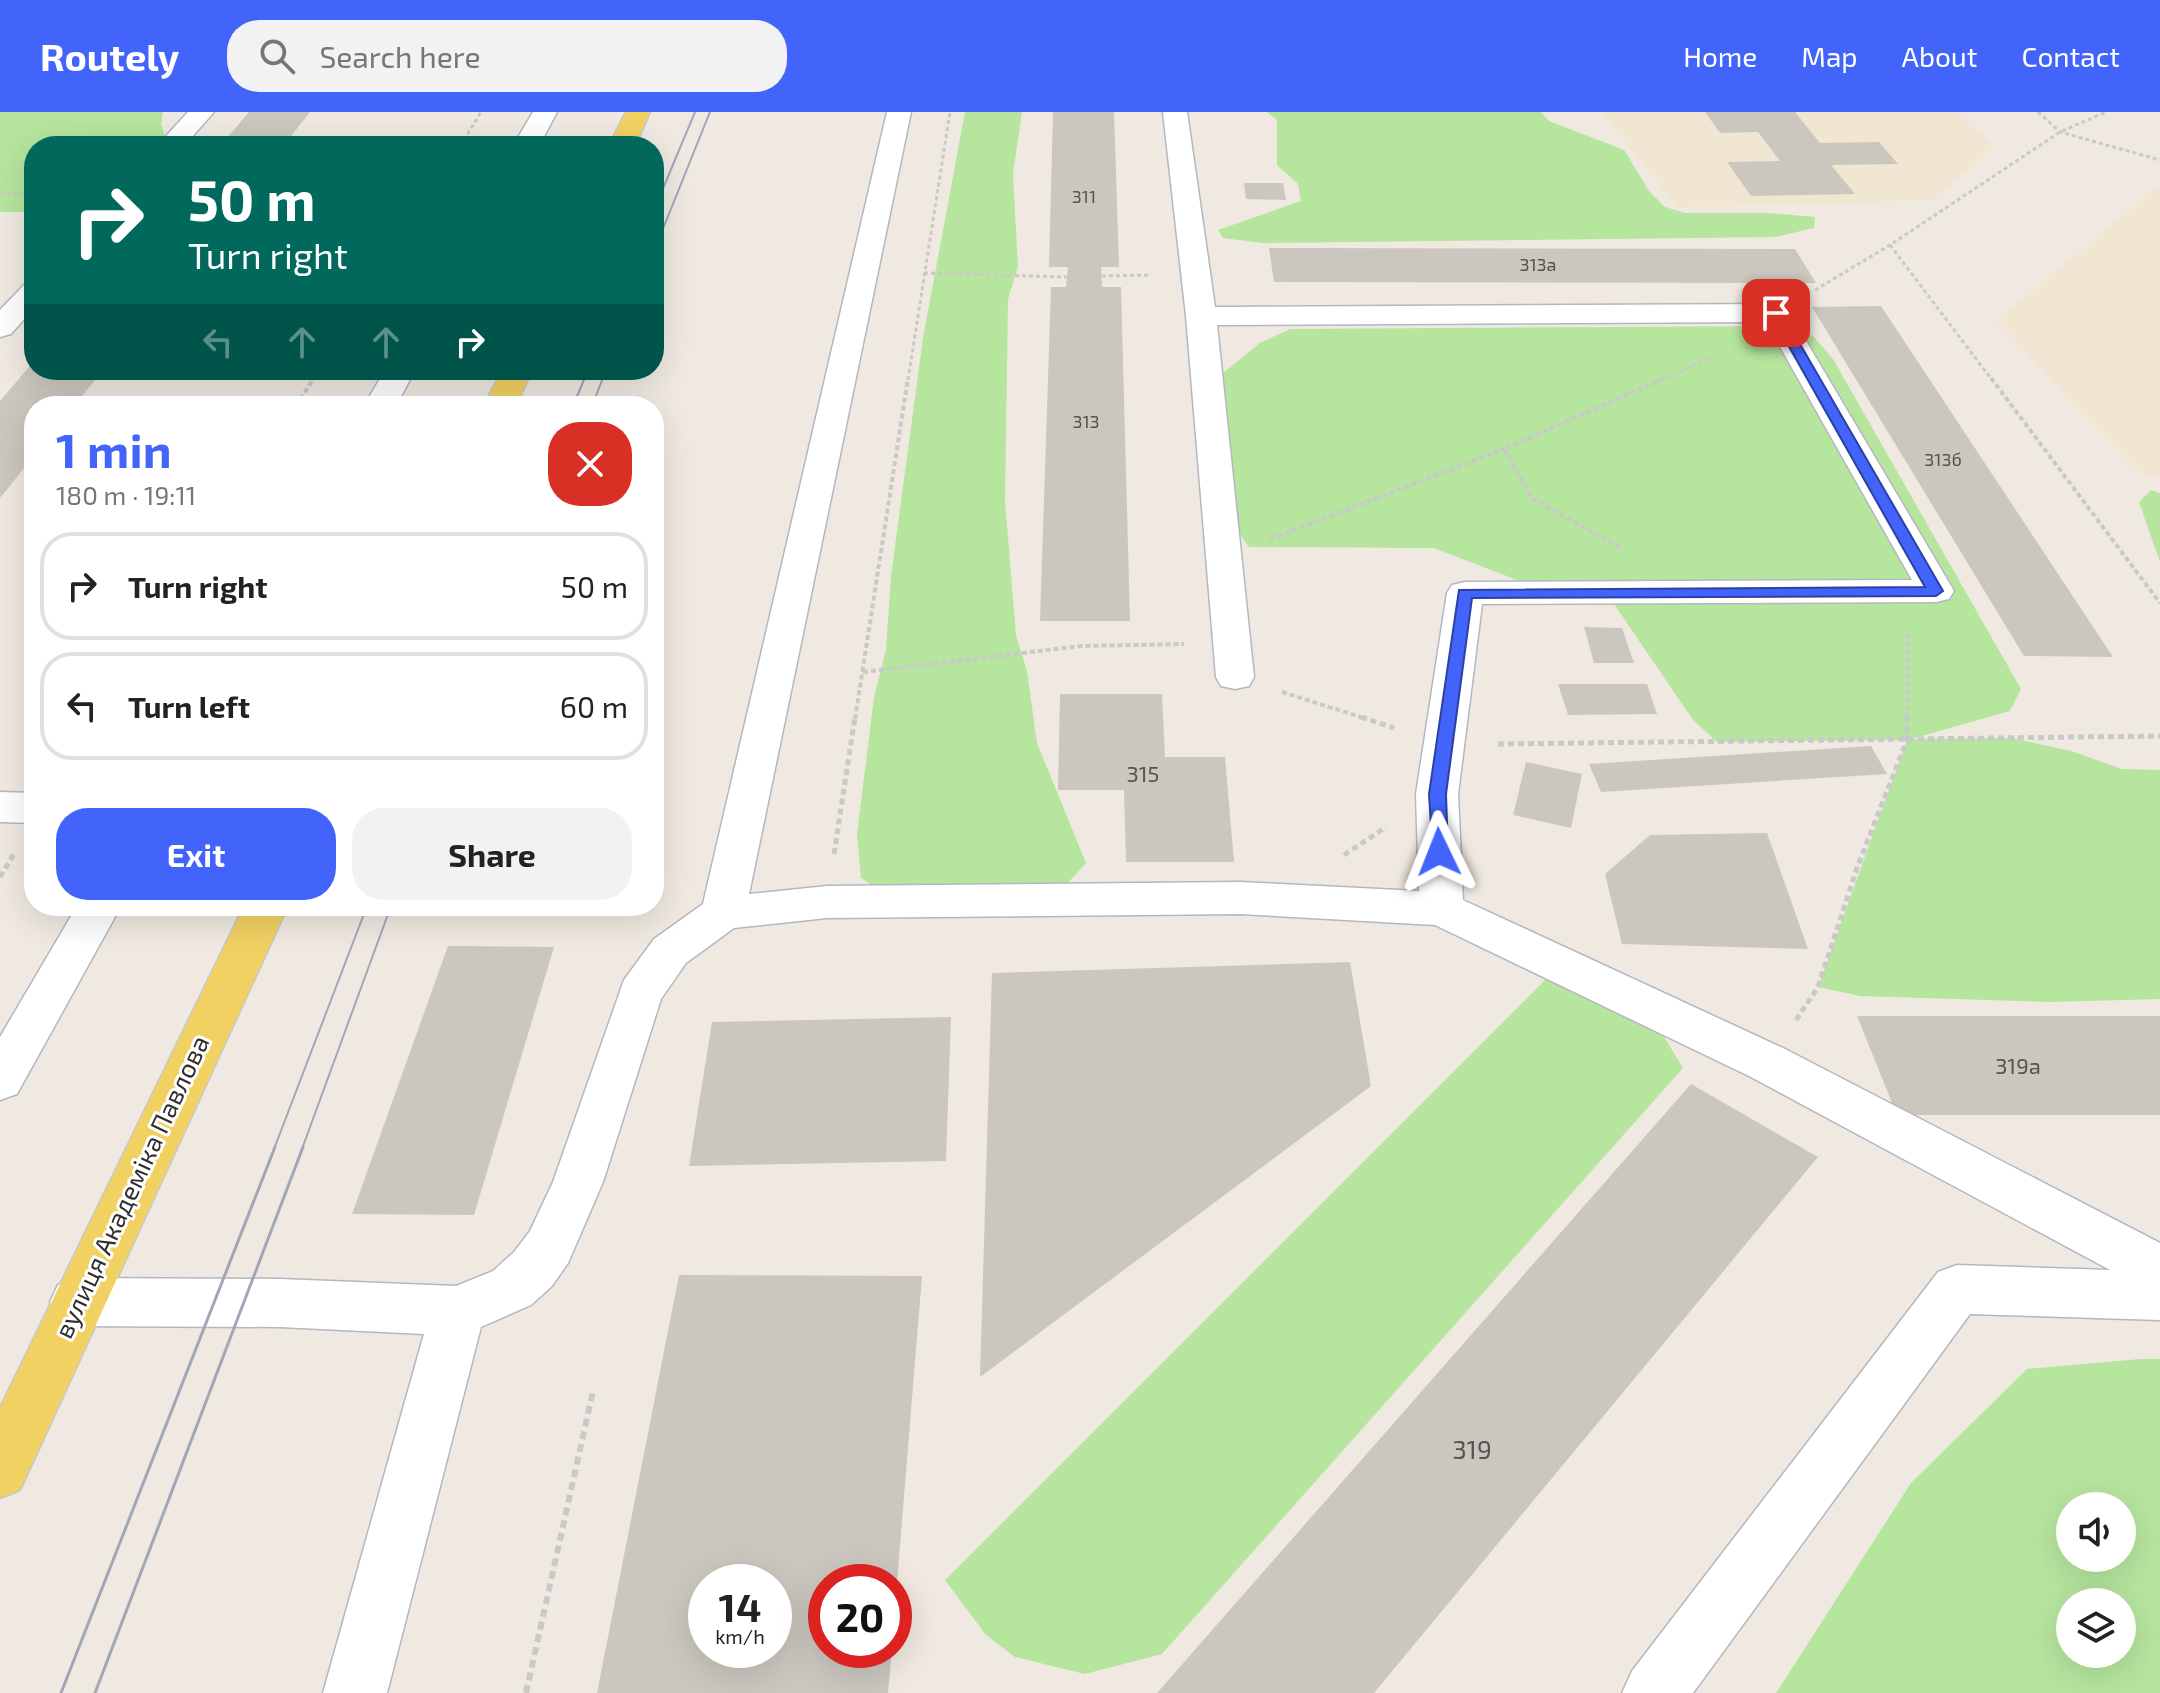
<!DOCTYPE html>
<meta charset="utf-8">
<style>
:root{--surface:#fff;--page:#f2f2f2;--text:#222;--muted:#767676;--line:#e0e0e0;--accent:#4264fb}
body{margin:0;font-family:"Exo 2",sans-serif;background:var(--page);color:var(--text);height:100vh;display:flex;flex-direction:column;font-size:30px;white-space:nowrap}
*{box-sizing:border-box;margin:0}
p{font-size:26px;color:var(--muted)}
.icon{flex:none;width:44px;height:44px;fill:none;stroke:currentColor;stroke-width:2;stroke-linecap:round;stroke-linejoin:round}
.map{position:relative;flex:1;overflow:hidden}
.side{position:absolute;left:24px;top:284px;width:640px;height:520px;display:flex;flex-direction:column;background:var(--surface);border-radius:32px;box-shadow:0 8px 32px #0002}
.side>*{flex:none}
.top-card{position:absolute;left:24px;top:24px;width:640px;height:244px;border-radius:32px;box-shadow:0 8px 32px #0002;background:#00695c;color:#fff;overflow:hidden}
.tools{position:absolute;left:2056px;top:1380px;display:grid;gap:16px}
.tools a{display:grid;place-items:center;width:80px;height:80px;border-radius:50%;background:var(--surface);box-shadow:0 8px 32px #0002;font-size:40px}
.speed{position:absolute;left:688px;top:1452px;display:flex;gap:16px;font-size:40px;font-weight:700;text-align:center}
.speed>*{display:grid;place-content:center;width:104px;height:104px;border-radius:50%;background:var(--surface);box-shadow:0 8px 32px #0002;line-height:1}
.speed small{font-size:20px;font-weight:400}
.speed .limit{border:12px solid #d22;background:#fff;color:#111}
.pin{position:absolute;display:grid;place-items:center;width:68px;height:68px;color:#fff;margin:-34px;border-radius:16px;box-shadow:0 4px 12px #0006}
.me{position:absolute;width:88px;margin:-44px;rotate:358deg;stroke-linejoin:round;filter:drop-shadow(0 0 6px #0008)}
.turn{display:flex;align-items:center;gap:28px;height:168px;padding:0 32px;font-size:36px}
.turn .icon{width:104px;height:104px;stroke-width:2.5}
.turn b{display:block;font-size:56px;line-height:68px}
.lanes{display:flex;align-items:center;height:76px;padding:0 32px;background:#0003;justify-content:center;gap:40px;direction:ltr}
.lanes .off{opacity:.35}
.round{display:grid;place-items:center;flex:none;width:84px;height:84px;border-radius:32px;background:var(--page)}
.headline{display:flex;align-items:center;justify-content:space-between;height:136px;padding:0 32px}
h1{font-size:48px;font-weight:700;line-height:60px;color:var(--accent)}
.primary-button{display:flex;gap:16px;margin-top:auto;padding:16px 32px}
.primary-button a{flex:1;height:92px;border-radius:32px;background:var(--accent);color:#fff;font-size:32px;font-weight:700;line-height:92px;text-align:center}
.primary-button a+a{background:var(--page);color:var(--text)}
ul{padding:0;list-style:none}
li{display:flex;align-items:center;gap:24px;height:108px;margin:0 16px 12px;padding:0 16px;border:4px solid var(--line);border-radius:32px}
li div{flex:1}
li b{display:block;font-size:30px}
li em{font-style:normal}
header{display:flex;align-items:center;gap:48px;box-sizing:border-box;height:112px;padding:0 40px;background:var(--accent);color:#fff}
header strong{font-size:38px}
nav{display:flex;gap:44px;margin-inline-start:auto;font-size:28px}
.search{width:560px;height:72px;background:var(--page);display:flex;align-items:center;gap:20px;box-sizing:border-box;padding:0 28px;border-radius:32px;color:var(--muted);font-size:30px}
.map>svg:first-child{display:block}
.education{fill:#f0e6d1}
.green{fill:#b6e59e;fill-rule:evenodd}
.building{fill:#cbc7bf;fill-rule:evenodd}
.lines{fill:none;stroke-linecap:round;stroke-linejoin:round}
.minor-casing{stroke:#b4b7c1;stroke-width:3}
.major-casing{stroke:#c9c9c9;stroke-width:3}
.path-far3{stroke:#c9c9c9;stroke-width:3;stroke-dasharray:4 3;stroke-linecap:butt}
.path-far2{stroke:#c9c9c9;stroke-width:4;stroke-dasharray:5 3;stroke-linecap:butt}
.path-far1{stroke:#c9c9c9;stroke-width:5;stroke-dasharray:6 4;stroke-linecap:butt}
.path{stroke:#c9c9c9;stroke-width:6;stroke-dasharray:8 5;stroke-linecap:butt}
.minor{fill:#fff;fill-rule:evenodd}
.major{fill:#f2d163;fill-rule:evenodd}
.tram-far1{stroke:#a3a6b8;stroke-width:2}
.tram{stroke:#a3a6b8;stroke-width:3}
.route{fill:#4264fb;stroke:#2b41a3;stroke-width:2}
.labels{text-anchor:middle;stroke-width:6;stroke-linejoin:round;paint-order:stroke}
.far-number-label{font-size:18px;fill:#555452}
.number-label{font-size:22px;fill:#555452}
.street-label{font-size:26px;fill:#2e2e2e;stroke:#fff}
.near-number-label{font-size:26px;fill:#555452}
</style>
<header>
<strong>Routely</strong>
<div class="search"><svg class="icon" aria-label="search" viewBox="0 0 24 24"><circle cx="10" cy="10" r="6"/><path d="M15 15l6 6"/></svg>Search here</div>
<nav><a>Home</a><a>Map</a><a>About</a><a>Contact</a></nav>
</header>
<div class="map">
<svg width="2160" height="1581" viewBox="0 0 2160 1581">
<rect width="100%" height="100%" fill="#efe9e1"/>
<path class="education" d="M1601 0H1958L1994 34 1934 88 1678 96Z
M2160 72V367L2137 359 1996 209Z"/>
<path class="green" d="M0 0H163L161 12 165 24 156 34H34V100H0Z
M965 0H1022L1013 62 1018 155 1008 187 1005 389 1016 523 1027 559 1037 631 1086 751 1065 774 877 777 861 766 857 722 874 585 886 538 891 464 923 226Z
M1267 0H1541L1549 9 1624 38 1649 79 1665 95 1685 101H1768L1815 105 1814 116 1775 125 1263 131 1223 126 1218 118 1301 89 1298 72 1277 53V8Z
M1783 214 1813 224 1833 247 2021 577 2010 599 1911 627 2012 626 2071 639 2122 657 2160 658V887L2051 890 1860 884 1818 875 1907 628 1717 630 1693 608 1614 492 1551 481 1434 436 1249 435 1238 420 1223 261 1260 231 1290 217Z
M2151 378 2160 381V450L2139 390Z
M1547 866 1661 920 1683 956 1162 1542 1085 1562 1015 1545 986 1523 945 1468Z
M2141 1247H2160V1581H1776L1911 1371 2027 1257ZM2122 1394V1446H2070V1394ZM2122 1490V1542H2070V1490Z"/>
<path class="building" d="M249 0H310L283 34H220Z
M1053 0H1114L1119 155H1101L1102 175H1121L1130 509H1040L1051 175H1066L1068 155H1049Z
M1705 0H1795L1820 31 1879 30 1898 52 1831 53 1855 82 1751 84 1727 50 1780 49 1758 20 1720 21Z
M1244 71H1283L1286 88 1246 87Z
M1269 136 1795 137 1816 171 1274 170Z
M1881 194 2113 545 2024 544 1812 195Z
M34 249V258H103L74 294H34V344L0 386V289Z
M1584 515 1622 516 1634 551H1594Z
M1558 572H1647L1657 602 1568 603Z
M1060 582H1162L1165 645H1225L1234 750H1126L1124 678H1058Z
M1871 634 1887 662 1601 680 1589 652Z
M1526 650 1582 662 1571 716 1513 703Z
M1767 721 1808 837 1622 832 1605 762 1650 723Z
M448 834 554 835 474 1103 352 1102Z
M1350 850 1371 974 980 1265 992 861Z
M1857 904H2160V1003H1897Z
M951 905 946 1049 689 1054 712 910Z
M1691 972 1818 1045 1374 1581H1157Z
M679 1163 922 1164 896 1483 894 1470H826V1538H892L888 1581H597ZM706 1470H774V1538H706Z"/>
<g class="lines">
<g class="minor-casing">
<path id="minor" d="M188 0H214L184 34H157Z
M533 0H557L539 34H513Z
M887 0H911L749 782 827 774 1240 770 1419 779 1416 682 1447 481 1452 473 1465 470 1912 468 1766 210 1217 213 1254 565 1249 574 1235 577 1221 574 1216 565 1186 204 1163 0H1187L1215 195 1776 192 1786 195 1954 479 1949 487 1936 490 1482 492 1458 682 1463 788 1785 937 2160 1131V1208L1970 1202 1693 1581H1622L1632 1559 1938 1160 1957 1153 2110 1158 1751 965 1435 813 1240 802 827 806 734 816 686 851 661 887 603 1070 568 1151 552 1174 531 1193 481 1215 387 1581H323L424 1222 280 1215 77 1214 58 1207 50 1190 58 1173 77 1166 280 1167 456 1174 493 1159 514 1140 530 1119 553 1070 624 868 654 827 703 792Z
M34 170V196L11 222 0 225V198L24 173Z
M385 258H415L396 294H364Z
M0 680 34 681V711L0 710Z
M77 794H121L17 982 0 988V925Z"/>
</g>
<g class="major-casing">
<path id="major" d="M626 0H650L635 34H609Z
M502 258H532L516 294H484Z
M244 794H288L20 1378 0 1386V1296Z"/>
</g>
<path class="path-far3" d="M2038 0 2060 20 2160 48
M460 34 481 0
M0 81H34
M1890 133 1992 268
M924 161 1067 165
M1102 164 1151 163
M1815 178 1890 133 2060 20 2106 0
M312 268 319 258
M908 268 950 0
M1660 268 1713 245"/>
<path class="path-far2" d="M1991 266 2160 491
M296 294 314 266
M1270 427 1504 337
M1620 436 1532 386 1504 337 1665 266
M863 560 1081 534 1184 532
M1282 580 1367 607
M855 607 908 266
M1907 607 1908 520"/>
<path class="path-far1" d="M1361 605 1394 616
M1498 632 2160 624
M834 742 855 605
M1344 743 1386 715
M0 765 14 742
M495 797 529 794
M1796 908 1818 875 1857 756 1907 628V605"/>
<path class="path" d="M526 1581 593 1279"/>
<use href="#minor" class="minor"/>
<use href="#major" class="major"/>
<path class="tram-far1" d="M654 98 695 0
M654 139 710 0
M573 294 588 258
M592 294 606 258
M274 1037 367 794
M302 1037 391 794"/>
<path class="tram" d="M61 1581 275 1035
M95 1581 303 1035"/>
</g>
<path class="route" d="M1776 198 1782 201 1943 479 1936 484 1472 486 1446 682 1448 740 1445 744H1433L1429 682 1459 478 1925 475 1770 201Z"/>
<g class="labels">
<g class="far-number-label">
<text x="1084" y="91">311</text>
<text x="1538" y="159">313а</text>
<text x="1086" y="316">313</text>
<text x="1943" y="354">313б</text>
</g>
<g class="number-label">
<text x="1143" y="670">315</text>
<text x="2018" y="962">319а</text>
</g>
<g class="street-label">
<text transform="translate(132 1075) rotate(-65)" y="9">вулиця Академіка Павлова</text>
</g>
<g class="near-number-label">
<text x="1472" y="1347">319</text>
</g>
</g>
</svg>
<div class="tools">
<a><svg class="icon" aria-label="sound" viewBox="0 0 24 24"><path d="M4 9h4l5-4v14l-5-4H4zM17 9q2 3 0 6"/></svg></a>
<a><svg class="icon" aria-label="layers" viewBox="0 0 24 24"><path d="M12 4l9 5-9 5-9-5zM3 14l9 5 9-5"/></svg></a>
</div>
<div class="speed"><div>14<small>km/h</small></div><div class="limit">20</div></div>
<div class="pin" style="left:1776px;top:201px;background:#d93025"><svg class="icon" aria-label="arrive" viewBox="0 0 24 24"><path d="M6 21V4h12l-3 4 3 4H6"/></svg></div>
<svg class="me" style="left:1439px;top:740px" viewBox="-20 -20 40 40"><path d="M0-17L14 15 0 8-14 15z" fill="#4264fb" stroke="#fff" stroke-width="4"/></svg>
<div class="top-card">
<div class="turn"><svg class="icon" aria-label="right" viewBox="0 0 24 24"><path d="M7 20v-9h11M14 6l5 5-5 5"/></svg><div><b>50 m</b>Turn right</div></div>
<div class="lanes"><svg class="icon off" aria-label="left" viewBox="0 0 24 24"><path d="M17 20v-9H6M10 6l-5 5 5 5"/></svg><svg class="icon off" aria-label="ahead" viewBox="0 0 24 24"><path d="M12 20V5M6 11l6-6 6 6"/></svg><svg class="icon off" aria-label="ahead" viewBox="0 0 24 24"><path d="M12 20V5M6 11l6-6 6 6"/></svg><svg class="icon" aria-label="right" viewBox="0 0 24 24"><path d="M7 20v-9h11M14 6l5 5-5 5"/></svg></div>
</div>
<section class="side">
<div class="headline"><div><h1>1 min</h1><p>180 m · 19:11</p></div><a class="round" style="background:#d93025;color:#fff"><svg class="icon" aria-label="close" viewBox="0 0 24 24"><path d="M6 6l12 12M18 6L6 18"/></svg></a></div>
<ul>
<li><svg class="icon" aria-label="right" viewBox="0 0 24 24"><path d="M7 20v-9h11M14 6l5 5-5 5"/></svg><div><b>Turn right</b></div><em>50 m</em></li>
<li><svg class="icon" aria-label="left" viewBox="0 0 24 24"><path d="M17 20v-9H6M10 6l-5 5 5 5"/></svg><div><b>Turn left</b></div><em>60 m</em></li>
</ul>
<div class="primary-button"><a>Exit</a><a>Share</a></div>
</section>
</div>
